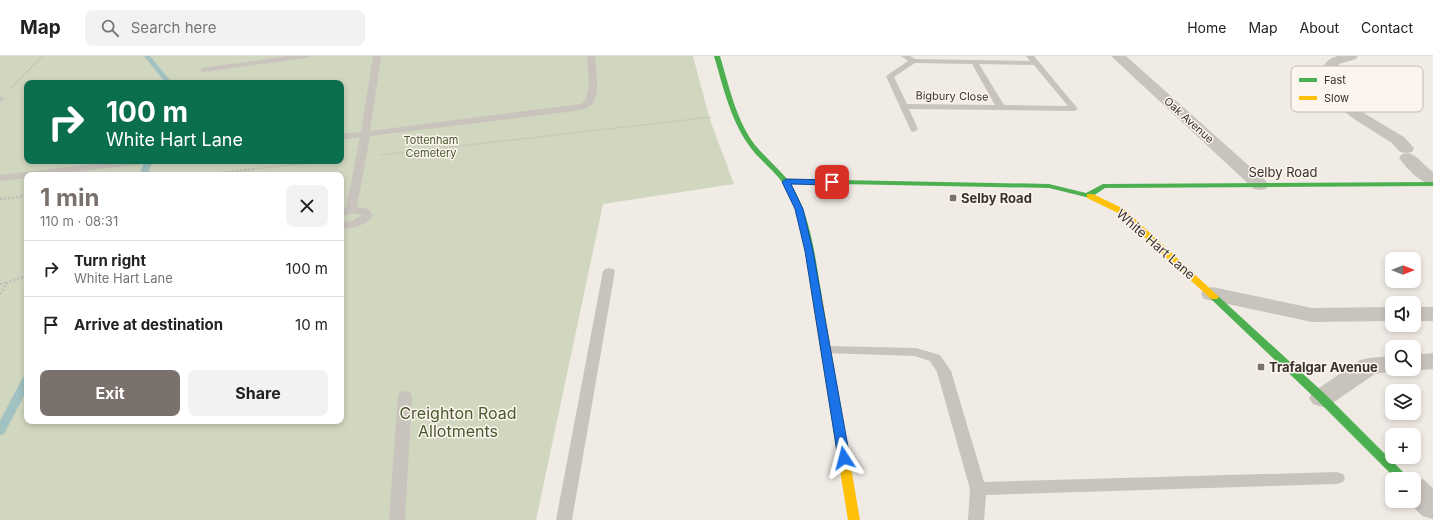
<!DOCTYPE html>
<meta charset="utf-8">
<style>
:root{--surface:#fff;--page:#f2f2f2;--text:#222;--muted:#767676;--line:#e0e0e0;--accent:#7a716c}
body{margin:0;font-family:Inter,sans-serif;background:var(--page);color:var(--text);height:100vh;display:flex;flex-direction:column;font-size:15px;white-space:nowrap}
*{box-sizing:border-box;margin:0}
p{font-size:13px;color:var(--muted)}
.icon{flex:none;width:22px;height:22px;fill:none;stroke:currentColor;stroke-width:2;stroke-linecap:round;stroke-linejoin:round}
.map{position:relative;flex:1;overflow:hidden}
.sheet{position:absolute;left:24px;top:116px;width:320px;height:252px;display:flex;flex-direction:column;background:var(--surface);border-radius:8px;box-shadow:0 2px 6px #0003}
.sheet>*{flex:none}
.guide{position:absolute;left:24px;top:24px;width:320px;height:84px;border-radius:8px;box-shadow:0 2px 6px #0003;background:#0b6e4f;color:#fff;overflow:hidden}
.needle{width:26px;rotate:90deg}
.fabs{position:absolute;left:1385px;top:196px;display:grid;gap:8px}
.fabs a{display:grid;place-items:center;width:36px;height:36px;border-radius:8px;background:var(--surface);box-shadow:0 2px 6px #0003;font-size:20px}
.pin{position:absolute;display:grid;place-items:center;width:34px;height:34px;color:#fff;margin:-17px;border-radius:8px;box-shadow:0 2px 6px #0006}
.me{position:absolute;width:44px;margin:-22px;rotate:351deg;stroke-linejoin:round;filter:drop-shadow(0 0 3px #0008)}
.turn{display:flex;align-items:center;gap:14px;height:84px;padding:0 16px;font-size:18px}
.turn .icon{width:52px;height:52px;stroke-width:2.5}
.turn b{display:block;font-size:28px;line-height:34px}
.round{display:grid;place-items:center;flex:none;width:42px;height:42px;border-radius:8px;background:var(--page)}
.headline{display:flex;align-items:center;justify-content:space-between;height:68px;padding:0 16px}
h1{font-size:24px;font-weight:700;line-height:30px;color:var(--accent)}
.primary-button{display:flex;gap:8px;margin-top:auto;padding:8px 16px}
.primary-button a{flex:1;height:46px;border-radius:8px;background:var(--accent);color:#fff;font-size:16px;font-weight:700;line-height:46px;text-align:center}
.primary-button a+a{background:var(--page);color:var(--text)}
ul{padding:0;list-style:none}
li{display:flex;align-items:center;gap:12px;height:56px;padding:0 16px;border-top:1px solid var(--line)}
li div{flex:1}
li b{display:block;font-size:15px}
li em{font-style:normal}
header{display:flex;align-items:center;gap:24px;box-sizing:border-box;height:56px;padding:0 20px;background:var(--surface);border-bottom:1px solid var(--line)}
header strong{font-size:19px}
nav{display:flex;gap:22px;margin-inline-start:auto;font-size:14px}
.search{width:280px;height:36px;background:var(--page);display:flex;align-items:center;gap:10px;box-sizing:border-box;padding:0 14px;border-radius:8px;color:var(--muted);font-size:15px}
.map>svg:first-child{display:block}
.green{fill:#d1d6bf;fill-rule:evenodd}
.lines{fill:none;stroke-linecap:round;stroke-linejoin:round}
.stream{fill:#a1c2c1;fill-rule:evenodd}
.path-far1{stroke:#c2bbb6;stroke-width:1.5;stroke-dasharray:1.5 1.5;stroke-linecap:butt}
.path{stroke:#c2bbb6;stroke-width:2.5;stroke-dasharray:2 2;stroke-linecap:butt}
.lane{fill:#c9c3be;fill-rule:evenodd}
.street{fill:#c9c3be;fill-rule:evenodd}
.fast{fill:#4caf50;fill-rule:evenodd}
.slow{fill:#ffc107;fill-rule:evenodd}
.route{fill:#1a73e8;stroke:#114b97}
.poi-dot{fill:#7a716c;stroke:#fbf5ee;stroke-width:1.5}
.labels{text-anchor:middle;stroke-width:3;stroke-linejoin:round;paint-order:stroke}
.far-street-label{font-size:11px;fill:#3b302b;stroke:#fbf5ee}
.far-park-label{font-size:11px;fill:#4a5a2e;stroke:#fbf5ee}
.street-label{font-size:13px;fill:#3b302b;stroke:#fbf5ee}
.poi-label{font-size:13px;font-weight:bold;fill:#3b302b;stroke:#fbf5ee;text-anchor:start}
.near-park-label{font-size:16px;fill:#4a5a2e;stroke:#fbf5ee}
.key{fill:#fbf5ee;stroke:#c1bab4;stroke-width:1}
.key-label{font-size:11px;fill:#3b302b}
</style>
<header>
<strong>Map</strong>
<div class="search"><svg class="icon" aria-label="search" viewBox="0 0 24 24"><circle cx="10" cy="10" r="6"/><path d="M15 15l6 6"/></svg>Search here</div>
<nav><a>Home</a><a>Map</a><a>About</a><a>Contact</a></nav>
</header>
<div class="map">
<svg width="1433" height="464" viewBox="0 0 1433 464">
<rect width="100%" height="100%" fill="#f0ebe5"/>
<path class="green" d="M0 0H693L710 64 734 128 603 148 536 464H0ZM27 27H341V105H27ZM27 119H341V365H27Z"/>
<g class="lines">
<path class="stream" d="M144 0H150L172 27H166Z
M145 105H153L147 119H139Z
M27 320V334L4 378 0 379V365L23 321Z"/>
<path class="path-far1" d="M12 31 42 0
M381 99 712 61
M246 114 326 105"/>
<path class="path" d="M200 119 255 113
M0 143 27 140
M0 228 7 226
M0 238 8 226 27 220"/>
<path class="lane" d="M290 0H310L306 2 203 16 199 14 203 12Z
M373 0H381L370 75 581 48 586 44 589 30 587 0H595C596 12 601 41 590 50 586 53 580 54 575 55L370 80 357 151 368 153 373 159C365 170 354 173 341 172V166L352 165 362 159 352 157 341 161V154L346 152 360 81 341 84V78L361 76Z
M901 0H910L915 3 1030 5 1026 0H1034L1078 53 1074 55 909 53 918 73 914 76 911 75 886 20 908 5ZM915 7 972 8 995 49 907 48 894 21ZM979 8 1034 9 1068 50 1004 49Z
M0 40 4 42 3 45H0Z
M119 105H148L143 108 49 119H27V122L0 125V119Z
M609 212 613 213 615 215 572 464H556L603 215 605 213Z
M827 290 916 292 940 299 951 315 984 426 1337 416 1343 418 1345 422 1343 426 1337 428 986 439 984 464H968L970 433 937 316 930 305 915 300 822 297 820 294 822 291Z
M405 335 410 336 412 340 405 464H389L398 340 400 336Z"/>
<path class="street" d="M1111 0H1126L1266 125 1269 129 1266 133 1260 134 1254 133Z
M1337 0H1358L1356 3 1339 8 1328 30 1367 59 1404 81 1414 92 1412 96 1406 97 1400 96 1392 87 1357 65 1315 34 1313 31C1318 19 1323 4 1337 0Z
M1408 97C1418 99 1424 110 1433 116V129C1419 126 1408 114 1399 102L1402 98Z
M1212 231 1312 252 1392 251V265L1312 266 1204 243 1201 238 1204 233Z
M1414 251H1433V265H1414Z
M1433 297V313L1414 315 1406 313H1414V299Z
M1392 300V313L1401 314 1375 318 1331 348 1322 351 1313 348 1309 342 1313 336 1360 304 1369 302Z
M1414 420 1424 424 1433 432V463L1422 460 1408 445H1414V423H1406Z"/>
<path class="fast" d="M714 0H720C729 30 736 64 755 89 765 101 777 111 787 123L1049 128 1086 137 1103 128 1433 126V130L1105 132 1090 142 1049 132 790 127C812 161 815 203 822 241L817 244 812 241C807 205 805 167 787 134 778 116 759 105 748 88 730 62 723 30 714 0Z
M1214 238 1217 239 1326 339 1410 423H1396L1318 345 1211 243 1209 241Z"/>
<path class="slow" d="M1087 138H1093L1124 153 1217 239 1219 241 1217 243H1211L1118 157 1087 142Z
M817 238 822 241 860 464H848L812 241Z"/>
</g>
<path class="route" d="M786 123 832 124 836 126 832 129 791 128 803 153 813 195 850 402 848 405 844 407 840 405 838 402 805 195 795 153 782 126Z"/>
<g class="poi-dot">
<rect x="949" y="138" width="8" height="8" rx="2"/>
<rect x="1257" y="307" width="8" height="8" rx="2"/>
</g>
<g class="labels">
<g class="far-street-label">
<text transform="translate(952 40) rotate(1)" y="4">Bigbury Close</text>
<text transform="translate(1189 64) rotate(42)" y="4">Oak Avenue</text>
</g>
<g class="far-park-label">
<text x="431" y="88">Tottenham<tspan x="431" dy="13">Cemetery</tspan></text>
</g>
<g class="street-label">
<text x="1283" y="121">Selby Road</text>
<text transform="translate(1156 188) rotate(41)" y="5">White Hart Lane</text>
</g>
<g class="poi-label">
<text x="961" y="147">Selby Road</text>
<text x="1269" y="316">Trafalgar Avenue</text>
</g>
<g class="near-park-label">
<text x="458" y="363">Creighton Road<tspan x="458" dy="18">Allotments</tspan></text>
</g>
</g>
<rect x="1291" y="10" width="132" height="46" rx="6" class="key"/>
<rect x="1299" y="22" width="18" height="4" fill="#4caf50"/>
<rect x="1299" y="40" width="18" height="4" fill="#ffc107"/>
<g class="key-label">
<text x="1324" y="28">Fast</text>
<text x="1324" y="46">Slow</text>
</g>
</svg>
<div class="fabs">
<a><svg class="needle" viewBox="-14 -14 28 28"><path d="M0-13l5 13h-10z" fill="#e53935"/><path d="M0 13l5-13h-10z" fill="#767676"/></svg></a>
<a><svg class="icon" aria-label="sound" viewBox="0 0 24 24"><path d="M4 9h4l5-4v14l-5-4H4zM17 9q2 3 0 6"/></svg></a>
<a><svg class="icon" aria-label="search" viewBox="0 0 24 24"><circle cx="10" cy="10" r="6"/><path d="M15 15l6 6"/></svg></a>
<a><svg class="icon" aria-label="layers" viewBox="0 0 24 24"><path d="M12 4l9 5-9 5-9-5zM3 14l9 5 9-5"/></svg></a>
<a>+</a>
<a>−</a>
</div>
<div class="pin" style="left:832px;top:126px;background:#d93025"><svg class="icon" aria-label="arrive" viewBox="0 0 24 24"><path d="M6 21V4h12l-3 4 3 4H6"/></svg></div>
<svg class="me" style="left:844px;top:402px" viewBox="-20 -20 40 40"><path d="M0-17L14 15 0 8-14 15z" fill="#1a73e8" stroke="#fff" stroke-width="4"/></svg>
<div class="guide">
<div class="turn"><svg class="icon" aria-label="right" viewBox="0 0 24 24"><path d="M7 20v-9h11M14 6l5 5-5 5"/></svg><div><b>100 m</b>White Hart Lane</div></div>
</div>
<section class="sheet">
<div class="headline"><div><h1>1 min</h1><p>110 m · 08:31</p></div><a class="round"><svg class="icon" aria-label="close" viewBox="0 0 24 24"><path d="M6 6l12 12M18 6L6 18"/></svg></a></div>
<ul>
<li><svg class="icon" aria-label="right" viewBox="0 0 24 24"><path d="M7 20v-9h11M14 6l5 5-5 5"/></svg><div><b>Turn right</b><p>White Hart Lane</p></div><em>100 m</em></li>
<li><svg class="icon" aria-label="arrive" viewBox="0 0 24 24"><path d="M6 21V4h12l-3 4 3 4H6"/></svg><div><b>Arrive at destination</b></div><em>10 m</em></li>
</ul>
<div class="primary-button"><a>Exit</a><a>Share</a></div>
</section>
</div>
